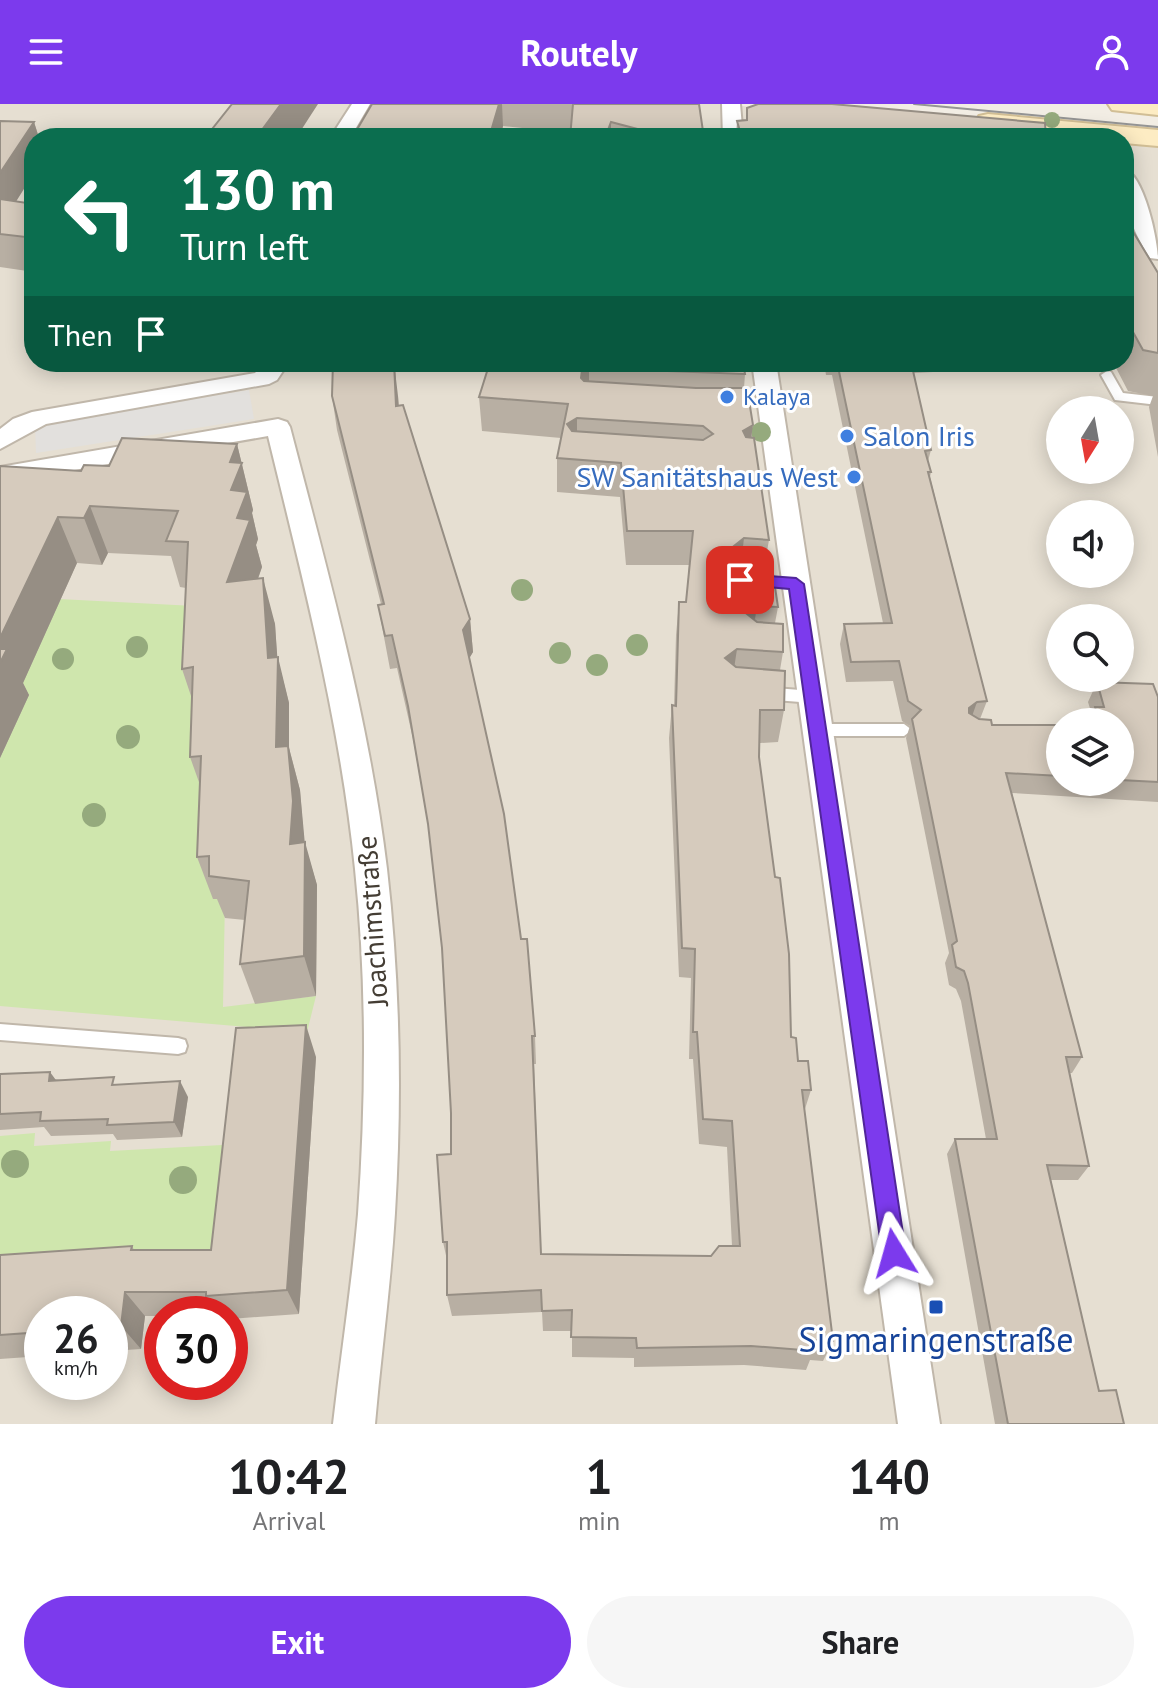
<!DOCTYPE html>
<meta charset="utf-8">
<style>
:root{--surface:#fff;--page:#f6f6f6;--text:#202124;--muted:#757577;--accent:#7c3aed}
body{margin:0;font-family:"PT Sans",sans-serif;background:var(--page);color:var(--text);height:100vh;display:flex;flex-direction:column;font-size:30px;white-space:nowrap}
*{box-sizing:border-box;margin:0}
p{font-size:26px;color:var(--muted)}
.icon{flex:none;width:44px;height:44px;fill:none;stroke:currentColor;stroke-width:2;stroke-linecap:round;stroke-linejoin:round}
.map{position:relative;height:1320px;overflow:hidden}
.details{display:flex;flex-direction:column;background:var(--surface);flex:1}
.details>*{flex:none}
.guide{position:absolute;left:24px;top:24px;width:1110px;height:244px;border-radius:32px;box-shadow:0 4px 20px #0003;background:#0b6e4f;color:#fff;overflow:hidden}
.needle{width:52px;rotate:191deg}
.controls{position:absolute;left:1046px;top:292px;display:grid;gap:16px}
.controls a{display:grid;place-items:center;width:88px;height:88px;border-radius:50%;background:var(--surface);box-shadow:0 4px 20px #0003;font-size:40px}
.speed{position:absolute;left:24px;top:1192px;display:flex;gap:16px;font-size:40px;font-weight:700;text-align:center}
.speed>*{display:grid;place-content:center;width:104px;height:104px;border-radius:50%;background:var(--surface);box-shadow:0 4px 20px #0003;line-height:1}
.speed small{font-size:20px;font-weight:400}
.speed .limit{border:12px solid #d22;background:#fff;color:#111}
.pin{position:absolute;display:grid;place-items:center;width:68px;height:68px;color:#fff;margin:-34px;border-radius:16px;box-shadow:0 4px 12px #0006}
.me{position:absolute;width:88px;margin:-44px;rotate:352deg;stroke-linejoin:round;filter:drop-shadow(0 0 6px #0008)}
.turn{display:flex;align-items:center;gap:28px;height:168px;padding:0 24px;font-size:36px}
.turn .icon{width:104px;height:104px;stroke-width:2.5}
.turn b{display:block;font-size:56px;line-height:68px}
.then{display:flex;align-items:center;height:76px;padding:0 24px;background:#0003;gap:16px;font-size:30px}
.eta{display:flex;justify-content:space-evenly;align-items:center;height:136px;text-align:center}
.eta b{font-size:48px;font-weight:800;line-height:56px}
.button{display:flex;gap:16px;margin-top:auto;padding:16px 24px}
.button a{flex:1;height:92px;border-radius:48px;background:var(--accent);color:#fff;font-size:32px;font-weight:800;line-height:92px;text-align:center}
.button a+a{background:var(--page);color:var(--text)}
header{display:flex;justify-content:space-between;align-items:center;height:104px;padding:0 24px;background:var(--accent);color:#fff;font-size:36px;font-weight:800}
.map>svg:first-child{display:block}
.residential{fill:#e6dfd2;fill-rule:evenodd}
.green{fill:#cfe6ad}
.parking{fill:#e2e0dd}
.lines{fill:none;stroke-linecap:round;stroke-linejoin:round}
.lane-casing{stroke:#c0b7aa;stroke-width:4}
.street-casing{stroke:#c0b7aa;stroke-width:4}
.secondary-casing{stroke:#d1be95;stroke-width:4}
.lane{fill:#fff;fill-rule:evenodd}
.street{fill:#fff;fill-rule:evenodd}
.secondary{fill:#fdecc3;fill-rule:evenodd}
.tram{stroke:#949494;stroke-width:2}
.tree{fill:#95aa7d}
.wall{fill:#b8afa3}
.shaded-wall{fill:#968e84}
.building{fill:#d6cbbd;stroke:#968e84;stroke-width:2;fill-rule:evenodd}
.route{fill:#7c3aed;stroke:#51269a;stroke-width:2}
.shop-dot{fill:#3f7fe0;stroke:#fff;stroke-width:3}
.transit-dot{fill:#1a4fb4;stroke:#fff;stroke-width:3}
.labels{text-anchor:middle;stroke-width:6;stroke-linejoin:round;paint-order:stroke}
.far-shop-label{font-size:24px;fill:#366cbe;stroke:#fff;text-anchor:start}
.shop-label{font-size:28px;fill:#366cbe;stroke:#fff;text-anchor:start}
.street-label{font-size:28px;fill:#443d34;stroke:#fff}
.near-transit-label{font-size:34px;fill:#164399;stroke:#fff}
</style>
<header><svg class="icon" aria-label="menu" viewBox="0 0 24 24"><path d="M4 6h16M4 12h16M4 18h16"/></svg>Routely<svg class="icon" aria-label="person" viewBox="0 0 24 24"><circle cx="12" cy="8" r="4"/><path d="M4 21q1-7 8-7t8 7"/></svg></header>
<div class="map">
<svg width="1158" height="1320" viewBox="0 0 1158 1320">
<rect width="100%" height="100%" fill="#f2ede4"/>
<path class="residential" d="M0 0H719L1097 34H34V258H1124V36L1158 40V1320H0ZM1060 306H1120V366H1060ZM1060 410H1120V470H1060ZM1060 514H1120V574H1060ZM1060 618H1120V678H1060ZM42 1210H110V1278H42ZM162 1210H230V1278H162Z"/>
<path class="green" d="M59 495 253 505 225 794 223 903 316 892 307 928 0 902V654L17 590Z
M35 1029 34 1042 111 1037 110 1047 241 1040 227 1171 0 1178V1032Z"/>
<path class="parking" d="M249 286 254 315 36 349 35 321Z"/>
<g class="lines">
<g class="lane-casing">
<path id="lane" d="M1107 267 1111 268 1123 289 1158 293V301L1115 296 1101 271Z
M762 583 813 587 821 593 813 599 762 595 754 589Z
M818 620H904L912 626 904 632H818L810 626Z
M0 920 178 934 185 936 187 942 185 948 178 950 0 936Z"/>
</g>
<g class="street-casing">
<path id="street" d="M352 0H370L350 34H330Z
M722 0H740L743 34H723Z
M1124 65C1144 70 1158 137 1158 155L1150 154C1130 123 1124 101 1124 65Z
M265 258H289L277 276 269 280 46 320 0 345V325L13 315 32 308 255 269Z
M752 258H776L940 1320H898Z
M278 315 287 318 290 323C328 469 369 615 387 765 400 879 402 996 395 1109 391 1180 381 1250 375 1320H333C341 1250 352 1180 358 1110 366 996 367 879 355 765 340 618 303 476 268 332L0 379V363Z"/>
</g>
<g class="secondary-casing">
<path id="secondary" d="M1108 0H1158V11L1112 6Z
M988 10 1158 26V42L1124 39V34H1072L979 24 975 18 979 12Z"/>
</g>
<use href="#lane" class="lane"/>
<use href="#street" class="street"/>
<use href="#secondary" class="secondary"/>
<path class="tram" d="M914 0 1158 23"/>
</g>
<g class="tree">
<circle cx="1052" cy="16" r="8"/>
<circle cx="761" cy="328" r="10"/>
<circle cx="522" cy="486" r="11"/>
<circle cx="637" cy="541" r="11"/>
<circle cx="137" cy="543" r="11"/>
<circle cx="560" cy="549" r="11"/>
<circle cx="63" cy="555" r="11"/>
<circle cx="597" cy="561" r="11"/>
<circle cx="128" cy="633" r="12"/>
<circle cx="94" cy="711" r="12"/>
<circle cx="15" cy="1060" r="14"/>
<circle cx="183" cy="1076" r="14"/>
</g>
<path class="wall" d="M372 0H699L704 34H570V29L503 22 500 34H352Z
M747 4 1046 34H736L737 17 746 16Z
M0 17 34 18 39 34H34L16 97 34 100V168L0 163Z
M1124 103 1126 116 1158 169V353L1149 303 1153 292 1128 287 1113 258H1124Z
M479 258H743L745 270 744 284 769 436 766 453 771 454 769 469 778 503 775 519 783 548 780 566 784 606 778 638 760 639 759 653 791 933 798 957 811 986 804 1008 833 1237 823 1257 810 1256 806 1266 744 1261 634 1263V1254L572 1253V1227H543L542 1208 452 1212 447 1191V1156L443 1138 451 1050V1009L442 844 430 731 413 635 397 564 390 565 378 501 381 500 337 326 332 292H398L399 301 470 515 473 548 469 554 535 932 536 960H534L541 1150 711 1152 732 1142 727 1043 699 1040 693 955H689L691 874 679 873 669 634 672 601 674 602 676 531 679 498H686L689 461H626L620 393 557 388V354L561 334 482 327 479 293 489 263 479 262Z
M824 258H955L953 267 913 269 931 346 928 357 931 368 930 373 987 597 980 615 992 621H1060V678H1120V618H1088L1092 611 1088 598 1097 578 1158 593V698L1012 689 1082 953 1072 969H1070L1089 1062 1078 1076H1051L1099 1287 1124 1320H995L947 1050 955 1035H986L961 897 956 885 949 881 945 859 949 849 906 634 910 622 902 617 893 577 846 578 840 540 844 520 883 519 832 271H826Z
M237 340 253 406 252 409 258 435 256 441 262 463 258 475 275 520 277 553 289 599V644L300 686 304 738 317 781 316 892 255 900 240 860 245 816 225 814 217 795H213L197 753 200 681 190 653 192 595 182 565 186 484 180 483 171 452 108 449 102 461 77 459 23 579 29 591 0 654V362L81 367Z
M316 953 299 1210 230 1215V1210H162V1212H145L141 1245 110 1247V1210H42V1252L0 1255V1151L132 1142 134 1146H211Z
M0 970 118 981 188 993 182 1033 117 1036 113 1030 51 1032 44 1023 0 1026Z"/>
<path class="shaded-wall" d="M281 0H318L296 34H256Z
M499 0H502L503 22 500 34H489Z
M34 18 39 34H34V69L0 123V69Z
M611 18V34H605Z
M394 258 398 292 400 336 396 302Z
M589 264V298L581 308 582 266Z
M577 314V348L567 320Z
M753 321 748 355 743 327Z
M237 340 253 406 252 409 258 435 256 441 262 463 240 524 227 478 231 386 230 358Z
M90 402 108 449 102 461 84 414Z
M58 413 77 459 23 579 29 591 0 654V534Z
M744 434 738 485 728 493 734 442Z
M263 474 275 520 278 563V553L289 599V644L300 686 305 741 290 740 276 643 268 554Z
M757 502 752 535 747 510Z
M470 515 473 548 466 560 463 526Z
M737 545 732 578 725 554Z
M977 598 970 618 969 604Z
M305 738 317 781 316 892 304 852Z
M306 921 316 953 299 1210 287 1186Z
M50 968 61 983 49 977Z
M180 977 188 993 182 1033 174 1018Z
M125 1188 145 1212 141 1245 121 1222Z"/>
<path class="building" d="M232 0H281L256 34H205Z
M372 0H499L489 34H352Z
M573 0H699L704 34H643L645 27 611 18 605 34H570Z
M758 0H832L1045 19 1046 34H742L737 17 747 16V4Z
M0 17 34 18 0 69Z
M0 95 34 100V134L0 130Z
M1124 103 1126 116 1158 169V249L1143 246 1124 212Z
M333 258H394L396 302 403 301 470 515 463 526 504 710 521 835H527L535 932H532L541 1150 711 1152 719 1142H740L732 1017 703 1015 697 928H693L695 845 682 844 672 601 676 602 679 498H686L693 427H627L621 359 557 354 568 300 479 293 490 258H743L745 270 589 264 582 266 581 274 584 277 696 284H747L753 321 743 327 746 333 754 334 769 436 744 434 734 442 744 450 771 454 743 451 732 459 742 467 773 470 778 503 757 502 747 510 757 518 783 520V548L737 545 725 554 736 563 785 567 784 606H760L759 653 775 773 780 774 789 850 791 933 796 934 798 957H808L811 986H802L833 1237 815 1236V1247L751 1242 637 1244 636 1234 571 1233 572 1206 542 1207 541 1186 447 1191V1138H443L437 1051 451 1050V1009L442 844 428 720 408 602 392 531 385 532 378 501 384 500 332 292ZM577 314 703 322 713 330 703 336 572 327 567 320Z
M837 258H911L931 346 925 347 931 368H928L987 597 977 598 969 604V609L979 615 991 616 992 621H1060V672L1006 669 1082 953H1066L1089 1062 1047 1061 1099 1287 1116 1286 1124 1320H1008L955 1035H997L968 879 964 867 956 863 952 841 957 837 912 615 921 606 908 597 899 557 851 558 844 520 892 519Z
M122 334 237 340 230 358 242 359 231 386 247 388 237 414 250 416 227 478 263 474 268 554 278 553 276 643 288 642 293 697 290 740 305 738 304 852 240 860 249 777 209 772V752L197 753 201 652 190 653 193 563 182 565 188 438 166 437 178 407 90 402 84 414 58 413 0 534V362L81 367 84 361 109 362Z
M0 545H7L0 559Z
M1097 578 1153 580 1158 593V678L1120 676V618H1098L1095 603H1104Z
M306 921 287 1186 206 1192V1188H125L121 1222 110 1223V1210H42V1228L0 1231V1151L132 1142 131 1146H211L236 924Z
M50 968 49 977 114 973 112 981 180 977 174 1018 107 1021 108 1015 40 1017 41 1008 0 1010V970Z"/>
<path class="route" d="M740 470 796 474 804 480 906 1149 902 1157 894 1160 886 1157 882 1149 789 485 734 480V472Z"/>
<g class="shop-dot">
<circle cx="727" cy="293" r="8"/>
<circle cx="847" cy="332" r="8"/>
<circle cx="854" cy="373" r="8"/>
</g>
<rect class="transit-dot" x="928" y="1195" width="16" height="16" rx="4"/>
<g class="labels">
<g class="far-shop-label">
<text x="743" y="301">Kalaya</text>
</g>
<g class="shop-label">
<text x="863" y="342">Salon Iris</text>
<text x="838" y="383" text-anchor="end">SW Sanitätshaus West</text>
</g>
<g class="street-label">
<text transform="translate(372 817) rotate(-94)" y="10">Joachimstraße</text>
</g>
<g class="near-transit-label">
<text x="936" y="1248">Sigmaringenstraße</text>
</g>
</g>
</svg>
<div class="controls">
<a><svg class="needle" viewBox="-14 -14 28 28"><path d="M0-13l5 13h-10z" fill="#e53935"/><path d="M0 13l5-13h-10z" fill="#757577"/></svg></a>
<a><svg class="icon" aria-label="sound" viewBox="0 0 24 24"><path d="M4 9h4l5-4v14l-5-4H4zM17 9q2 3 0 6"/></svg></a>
<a><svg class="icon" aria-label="search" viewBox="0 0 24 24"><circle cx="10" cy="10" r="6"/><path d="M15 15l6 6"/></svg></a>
<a><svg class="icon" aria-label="layers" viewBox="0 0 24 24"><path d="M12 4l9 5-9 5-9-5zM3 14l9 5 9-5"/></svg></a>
</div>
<div class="speed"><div>26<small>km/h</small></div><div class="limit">30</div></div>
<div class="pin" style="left:740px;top:476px;background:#d93025"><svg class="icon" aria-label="arrive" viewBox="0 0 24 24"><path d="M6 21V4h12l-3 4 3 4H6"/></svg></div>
<svg class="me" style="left:894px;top:1149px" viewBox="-20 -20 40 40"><path d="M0-17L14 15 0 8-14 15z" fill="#7c3aed" stroke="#fff" stroke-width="4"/></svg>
<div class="guide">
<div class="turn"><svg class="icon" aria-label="left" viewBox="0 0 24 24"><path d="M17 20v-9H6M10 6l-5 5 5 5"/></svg><div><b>130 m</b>Turn left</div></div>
<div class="then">Then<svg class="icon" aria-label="arrive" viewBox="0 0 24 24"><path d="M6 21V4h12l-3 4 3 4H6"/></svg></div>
</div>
</div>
<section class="details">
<div class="eta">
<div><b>10:42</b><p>Arrival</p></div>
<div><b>1</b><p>min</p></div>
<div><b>140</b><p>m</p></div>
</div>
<div class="button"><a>Exit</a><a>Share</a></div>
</section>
